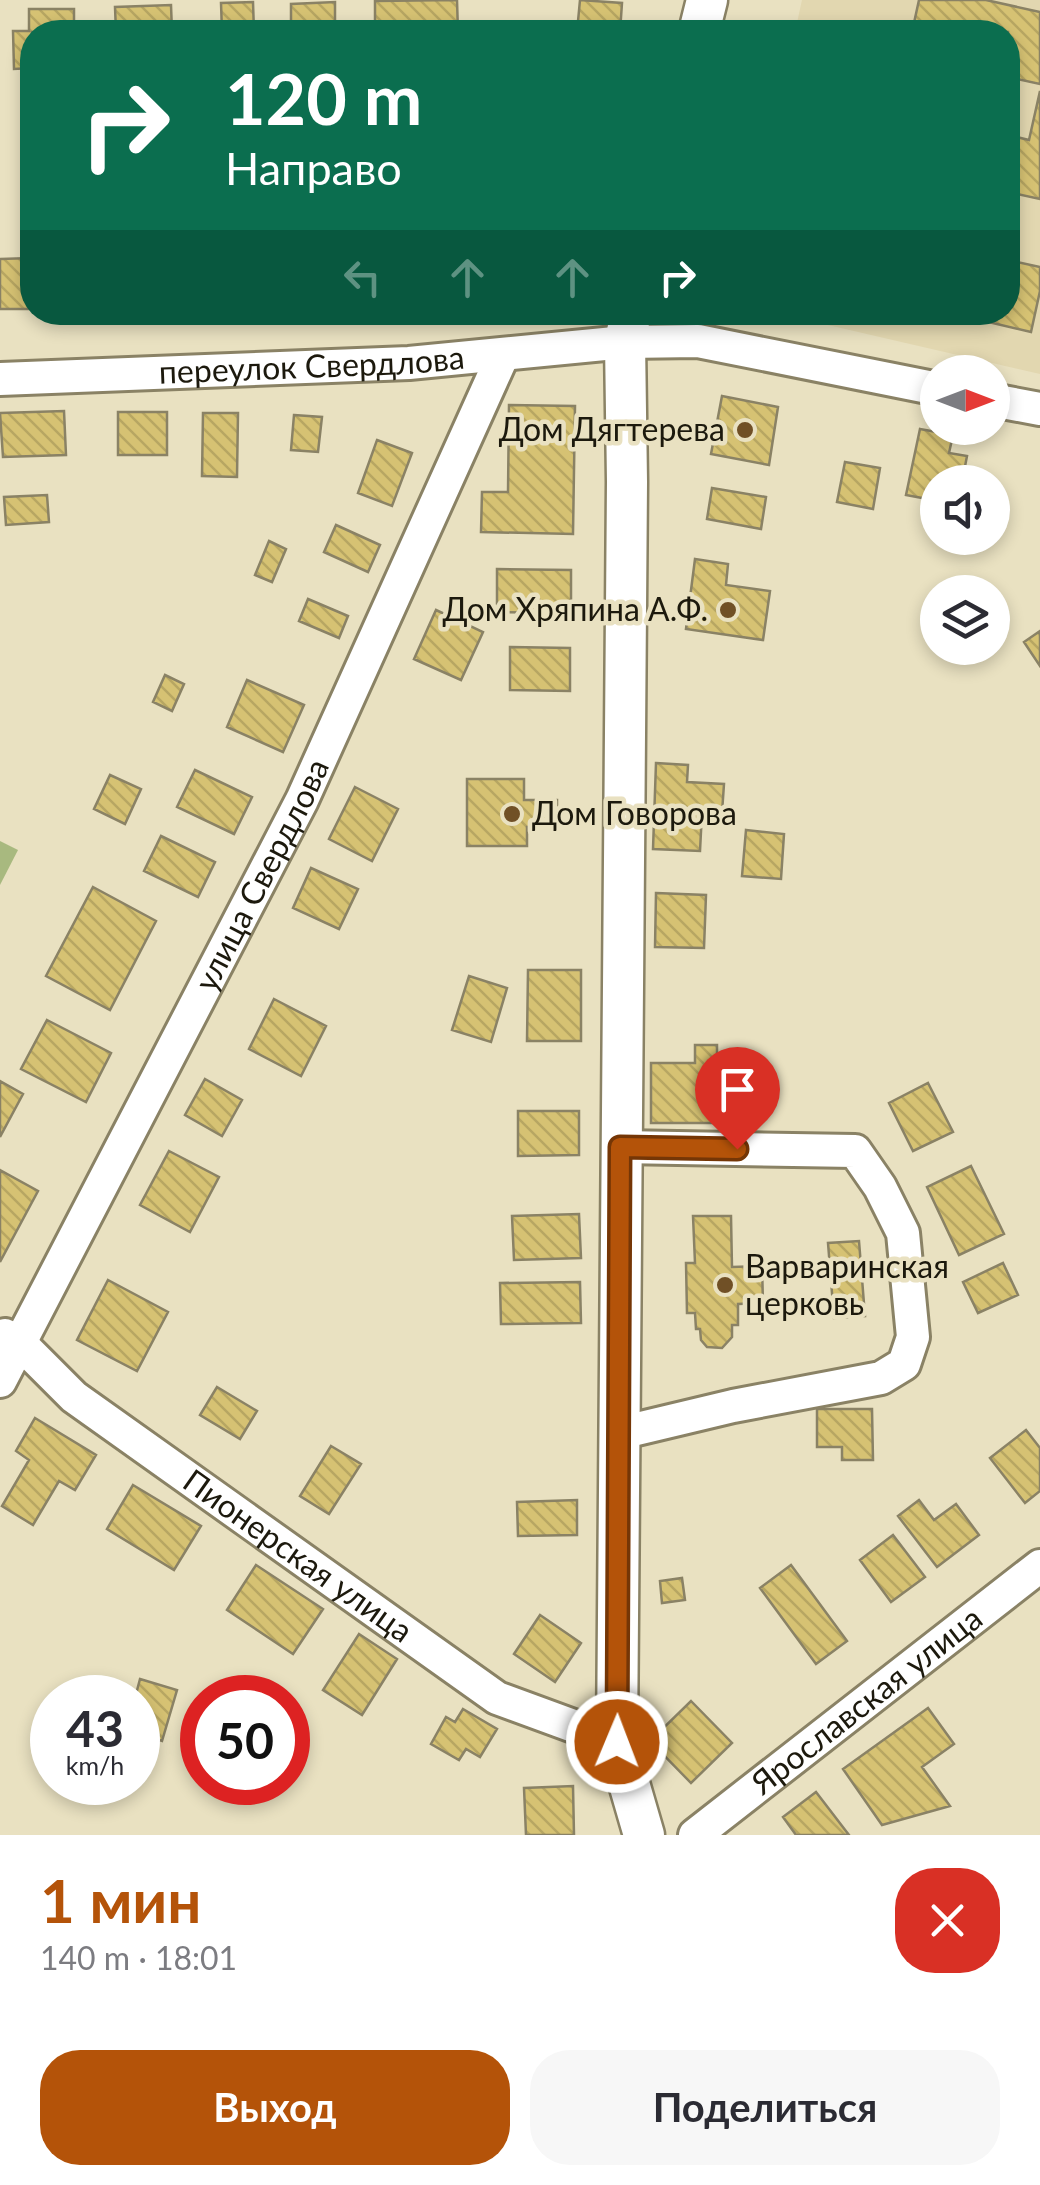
<!DOCTYPE html>
<html lang="ru">
<meta charset="utf-8">
<style>
:root{--surface:#fff;--page:#f7f7f7;--text:#2b2b33;--muted:#7c7c81;--accent:#b45309}
body{margin:0;font-family:Lato,sans-serif;background:var(--page);color:var(--text);height:100vh;display:flex;flex-direction:column;font-size:38px;white-space:nowrap}
*{box-sizing:border-box;margin:0}
p{font-size:32px;color:var(--muted)}
.icon{flex:none;width:55px;height:55px;fill:none;stroke:currentColor;stroke-width:2;stroke-linecap:round;stroke-linejoin:round}
.map{position:relative;height:1835px;overflow:hidden}
.sheet{display:flex;flex-direction:column;background:var(--surface);flex:1}
.sheet>*{flex:none}
.guide{position:absolute;left:20px;top:20px;width:1000px;height:305px;border-radius:40px;box-shadow:0 5px 15px #0003;background:#0b6e4f;color:#fff;overflow:hidden}
.needle{width:65px;rotate:90deg}
.fabs{position:absolute;left:920px;top:355px;display:grid;gap:20px}
.fabs a{display:grid;place-items:center;width:90px;height:90px;border-radius:50%;background:var(--surface);box-shadow:0 5px 15px #0003;font-size:50px}
.speed{position:absolute;left:30px;top:1675px;display:flex;gap:20px;font-size:50px;font-weight:700;text-align:center}
.speed>*{display:grid;place-content:center;width:130px;height:130px;border-radius:50%;background:var(--surface);box-shadow:0 5px 15px #0003;line-height:1}
.speed small{font-size:25px;font-weight:400}
.speed .limit{border:15px solid #d22;background:#fff;color:#111}
.pin{position:absolute;display:grid;place-items:center;width:85px;height:85px;color:#fff;margin:-102px -42px;border-radius:50% 50% 50% 0;rotate:-45deg;box-shadow:0 0 10px #0007}
.pin .icon{rotate:45deg}
.me{position:absolute;width:110px;margin:-55px;rotate:1deg;stroke-linejoin:round;filter:drop-shadow(0 0 8px #0008)}
.turn{display:flex;align-items:center;gap:35px;height:210px;padding:0 40px;font-size:45px}
.turn .icon{width:130px;height:130px;stroke-width:2.5}
.turn b{display:block;font-size:70px;line-height:85px}
.lanes{display:flex;align-items:center;height:95px;padding:0 40px;background:#0003;justify-content:center;gap:50px;direction:ltr}
.lanes .off{opacity:.35}
.round{display:grid;place-items:center;flex:none;width:105px;height:105px;border-radius:40px;background:var(--page)}
.head{display:flex;align-items:center;justify-content:space-between;height:170px;padding:0 40px}
h1{font-size:60px;font-weight:700;line-height:75px;color:var(--accent)}
.primary-button{display:flex;gap:20px;margin-top:auto;padding:20px 40px}
.primary-button a{flex:1;height:115px;border-radius:40px;background:var(--accent);color:#fff;font-size:40px;font-weight:700;line-height:115px;text-align:center}
.primary-button a+a{background:var(--page);color:var(--text)}
.map>svg:first-child{display:block}
.built{fill:#e2d7b0}
.grass{fill:#a8b97f}
.building{fill:url(#building-back-hatch);stroke:#8a8265;stroke-width:2.5}
.lines{fill:none;stroke-linecap:round;stroke-linejoin:round}
.minor-casing{stroke:#8a8265;stroke-width:38}
.major-casing{stroke:#8a8265;stroke-width:45}
.minor{stroke:#fff;stroke-width:32}
.major{stroke:#fff;stroke-width:40}
.route-casing{stroke:#753606;stroke-width:25}
.route{stroke:#b45309;stroke-width:18}
.poi-dot{fill:#705026;stroke:#e9e1c1;stroke-width:4}
.labels{text-anchor:middle;stroke-width:9;stroke-linejoin:round;paint-order:stroke}
.street-label{font-size:32px;fill:#1c190d;stroke:#e9e1c1}
.poi-label{font-size:32px;fill:#1c190d;stroke:#e9e1c1;text-anchor:end}
</style>
<div class="map">
<svg width="1040" height="1835" viewBox="0 0 1040 1835">
<defs>
<pattern id="building-back-hatch" width="6" height="6" patternUnits="userSpaceOnUse" patternTransform="scale(2.5)"><rect width="6" height="6" fill="#d6c273"/><path d="M-1 5l2 2M0 0l6 6M5-1l2 2" fill="none" stroke="#b7a662"/></pattern>
</defs>
<rect width="100%" height="100%" fill="#e9e1c1"/>
<path class="built" d="M802 0H1040V374L776 313 1008 312V32H795Z"/>
<path class="grass" d="M0 841 18 850 0 885Z"/>
<path class="building" d="M457 0 458 32H375V1Z
M580 0 622 3 620 32H577Z
M919 0H986L1040 12V84L1008 77V32H912Z
M253 2 254 32H222L221 3Z
M335 2V32H291V4Z
M171 5 172 32H116L115 7Z
M29 9H74V32H32V68L14 69 13 31H29Z
M1040 91V199L1008 192V135L1029 140Z
M31 258 32 309H0V259Z
M1008 260 1040 267V291L1031 332 946 312H1008Z
M722 396 778 407 769 465 711 454Z
M509 405 575 406 573 534 481 532 482 492H508Z
M64 411 66 455 3 457 0 413Z
M118 412H167V455H118Z
M203 413H238L237 477 202 476Z
M294 415 322 417 318 452 291 450Z
M920 429 953 435 949 453 967 456 962 482H938V501L906 495Z
M377 440 412 453 392 506 358 493Z
M845 462 880 468 873 509 837 502Z
M712 488 766 497 761 529 707 519Z
M47 495 49 522 6 525 4 497Z
M336 525 380 545 368 572 324 552Z
M269 541 286 549 272 582 255 575Z
M695 559 728 564 726 585 770 591 763 640 686 629Z
M497 569 571 570V613L497 612Z
M308 599 348 616 339 638 299 621Z
M436 610 483 632 461 680 414 659Z
M1040 631V666L1024 642Z
M510 647 570 648V691L510 690Z
M165 675 184 684 172 711 153 702Z
M247 680 304 705 283 752 227 727Z
M656 763 688 765 687 782 724 784 722 813 702 812 700 851 653 849Z
M195 770 252 797 234 834 177 807Z
M110 775 141 789 125 824 94 809Z
M467 779H524V800H557V827H527V846H467Z
M355 787 398 809 372 861 329 839Z
M746 830 784 834 781 879 742 876Z
M161 836 215 862 198 897 144 871Z
M311 868 358 889 339 929 293 908Z
M93 887 156 921 110 1010 46 976Z
M656 893 706 895 704 948 655 947Z
M528 970H581V1041H527Z
M469 976 507 988 491 1042 452 1030Z
M274 999 326 1026 301 1076 249 1049Z
M47 1020 111 1053 86 1102 21 1069Z
M695 1045H717V1067L740 1068V1123H651V1063H695Z
M205 1079 242 1100 222 1136 185 1115Z
M0 1081 23 1094 0 1137Z
M928 1083 953 1132 913 1151 889 1103Z
M518 1111H579V1155L518 1156Z
M169 1151 219 1177 190 1232 140 1205Z
M971 1166 1004 1234 959 1255 927 1187Z
M0 1170 38 1191 0 1262Z
M579 1214 581 1258 514 1260 512 1216Z
M693 1216H731L732 1267 762 1266 763 1303 738 1304V1325H732V1337L722 1348 707 1347 701 1340 700 1329H696L695 1313H687L686 1263H695Z
M859 1241 865 1316 834 1318 828 1243Z
M1003 1263 1018 1295 978 1313 963 1282Z
M108 1280 168 1312 137 1371 77 1340Z
M580 1282 581 1323 501 1324 500 1283Z
M217 1387 257 1411 240 1439 200 1415Z
M817 1409H872L873 1460H842V1447H817Z
M35 1418 96 1455 75 1490 59 1481 33 1525 2 1506 29 1460 16 1451Z
M1026 1430 1040 1448V1491L1025 1503 990 1458Z
M331 1446 361 1464 329 1514 300 1496Z
M133 1485 201 1526 174 1570 107 1529Z
M577 1500V1535L518 1536 517 1502Z
M919 1500 934 1520 956 1504 979 1535 937 1567 898 1516Z
M893 1535 925 1577 891 1602 860 1560Z
M256 1565 323 1609 293 1654 227 1610Z
M791 1565 847 1641 816 1664 760 1588Z
M682 1578 685 1600 662 1603 660 1581Z
M540 1615 581 1643 555 1682 514 1654Z
M359 1634 397 1659 362 1715 323 1690Z
M140 1679 177 1690 162 1741 138 1733V1698H135Z
M691 1701 732 1743 691 1783 650 1741Z
M928 1708 954 1744 922 1767 950 1806 882 1825 843 1769Z
M463 1709 497 1729 480 1757 466 1749 459 1760 431 1744 446 1717 455 1722Z
M573 1786 574 1835H526L524 1788Z
M816 1792 849 1835H796L783 1817Z"/>
<g class="lines">
<g class="minor-casing">
<g id="minor">
<path id="s1" d="M0 379 409 363 625 342 698 341 938 389"/>
<path d="M992 400 1040 409"/>
<path d="M620 1147 855 1151 880 1187 903 1233 913 1337 904 1364 881 1378 733 1406 620 1433"/>
<path id="s2" d="M5 1335 20 1343 74 1397 497 1698 617 1742"/>
<path id="s3" d="M0 1381 302 800 503 355"/>
<path id="s4" d="M695 1835 1040 1566"/>
</g>
</g>
<g class="major-casing">
<path id="major" d="M699 32 707 0
M631 312 625 342 627 482 617 1742 644 1835"/>
</g>
<use href="#minor" class="minor"/>
<use href="#major" class="major"/>
</g>
<g class="lines">
<g class="route-casing">
<path id="route" d="M617 1742 620 1147 737 1149"/>
</g>
<use href="#route" class="route"/>
</g>
<g class="poi-dot">
<circle cx="745" cy="430" r="10"/>
<circle cx="728" cy="610" r="10"/>
<circle cx="512" cy="814" r="10"/>
<circle cx="725" cy="1285" r="10"/>
</g>
<g class="labels">
<g class="street-label">
<text dy="11" stroke="none"><textPath href="#s1" startOffset="312">переулок Свердлова</textPath></text>
<text dy="11" stroke="none"><textPath href="#s3" startOffset="570">улица Свердлова</textPath></text>
<text dy="11" stroke="none"><textPath href="#s2" startOffset="368">Пионерская улица</textPath></text>
<text dy="11" stroke="none"><textPath href="#s4" startOffset="218">Ярославская улица</textPath></text>
</g>
<g class="poi-label">
<text x="725" y="441">Дом Дягтерева</text>
<text x="708" y="621">Дом Хряпина А.Ф.</text>
<text x="532" y="825" text-anchor="start">Дом Говорова</text>
<text x="745" y="1278" text-anchor="start">Варваринская<tspan x="745" dy="37">церковь</tspan></text>
</g>
</g>
</svg>
<div class="fabs">
<a><svg class="needle" viewBox="-14 -14 28 28"><path d="M0-13l5 13h-10z" fill="#e53935"/><path d="M0 13l5-13h-10z" fill="#7c7c81"/></svg></a>
<a><svg class="icon" aria-label="sound" viewBox="0 0 24 24"><path d="M4 9h4l5-4v14l-5-4H4zM17 9q2 3 0 6"/></svg></a>
<a><svg class="icon" aria-label="layers" viewBox="0 0 24 24"><path d="M12 4l9 5-9 5-9-5zM3 14l9 5 9-5"/></svg></a>
</div>
<div class="speed"><div>43<small>km/h</small></div><div class="limit">50</div></div>
<div class="pin" style="left:737px;top:1149px;background:#d93025"><svg class="icon" aria-label="arrive" viewBox="0 0 24 24"><path d="M6 21V4h12l-3 4 3 4H6"/></svg></div>
<svg class="me" style="left:617px;top:1742px" viewBox="-20 -20 40 40"><circle r="17" fill="#b45309" stroke="#fff" stroke-width="3"/><path d="M0-11L8 9 0 5-8 9z" fill="#fff"/></svg>
<div class="guide">
<div class="turn"><svg class="icon" aria-label="right" viewBox="0 0 24 24"><path d="M7 20v-9h11M14 6l5 5-5 5"/></svg><div><b>120 m</b>Направо</div></div>
<div class="lanes"><svg class="icon off" aria-label="left" viewBox="0 0 24 24"><path d="M17 20v-9H6M10 6l-5 5 5 5"/></svg><svg class="icon off" aria-label="ahead" viewBox="0 0 24 24"><path d="M12 20V5M6 11l6-6 6 6"/></svg><svg class="icon off" aria-label="ahead" viewBox="0 0 24 24"><path d="M12 20V5M6 11l6-6 6 6"/></svg><svg class="icon" aria-label="right" viewBox="0 0 24 24"><path d="M7 20v-9h11M14 6l5 5-5 5"/></svg></div>
</div>
</div>
<section class="sheet">
<div class="head"><div><h1>1 мин</h1><p>140 m · 18:01</p></div><a class="round" style="background:#d93025;color:#fff"><svg class="icon" aria-label="close" viewBox="0 0 24 24"><path d="M6 6l12 12M18 6L6 18"/></svg></a></div>
<div class="primary-button"><a>Выход</a><a>Поделиться</a></div>
</section>
